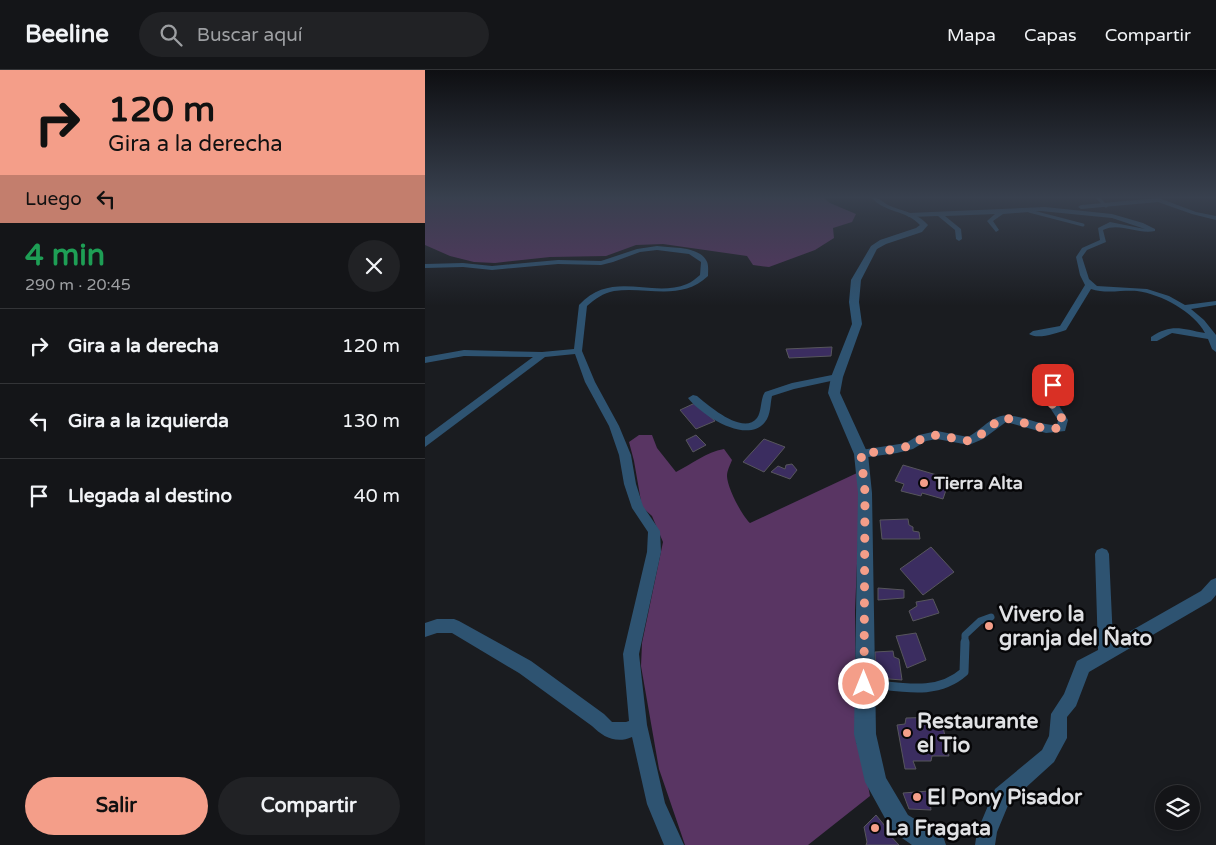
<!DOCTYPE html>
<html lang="es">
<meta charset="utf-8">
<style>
:root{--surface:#141518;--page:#212225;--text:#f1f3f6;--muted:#9d9fa2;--line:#333437;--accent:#f49e89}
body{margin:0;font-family:"Varela Round",sans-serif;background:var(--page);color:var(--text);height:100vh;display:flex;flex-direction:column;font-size:19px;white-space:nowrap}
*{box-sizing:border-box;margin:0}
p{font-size:16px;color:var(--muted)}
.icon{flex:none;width:28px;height:28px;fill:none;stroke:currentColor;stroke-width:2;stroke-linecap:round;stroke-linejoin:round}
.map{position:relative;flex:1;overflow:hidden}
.side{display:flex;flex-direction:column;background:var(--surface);width:425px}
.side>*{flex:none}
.hud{background:#f49e89;color:#111;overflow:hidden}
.tools{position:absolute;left:730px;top:715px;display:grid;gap:10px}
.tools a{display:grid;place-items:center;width:45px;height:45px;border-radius:50%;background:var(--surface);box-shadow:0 2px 12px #0003,0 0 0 1px var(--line);font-size:25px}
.pin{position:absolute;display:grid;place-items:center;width:42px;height:42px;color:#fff;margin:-21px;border-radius:10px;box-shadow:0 2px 8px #0006}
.me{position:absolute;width:55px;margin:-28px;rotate:0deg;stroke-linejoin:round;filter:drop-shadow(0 0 4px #0008)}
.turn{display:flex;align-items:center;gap:18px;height:105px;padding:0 25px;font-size:22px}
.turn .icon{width:65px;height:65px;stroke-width:2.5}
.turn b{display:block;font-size:35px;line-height:42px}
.then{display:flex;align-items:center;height:48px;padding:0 25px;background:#0003;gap:10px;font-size:19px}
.round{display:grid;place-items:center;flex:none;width:52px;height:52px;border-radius:26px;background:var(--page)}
.head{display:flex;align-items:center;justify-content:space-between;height:85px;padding:0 25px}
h1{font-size:30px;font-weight:700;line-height:38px;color:#1e9e55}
.action{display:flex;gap:10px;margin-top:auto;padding:10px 25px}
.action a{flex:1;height:58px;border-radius:30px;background:var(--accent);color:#111;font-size:20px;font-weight:700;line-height:58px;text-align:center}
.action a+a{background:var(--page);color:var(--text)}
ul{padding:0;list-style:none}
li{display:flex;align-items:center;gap:15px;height:75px;padding:0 25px;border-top:1px solid var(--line)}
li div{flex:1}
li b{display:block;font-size:19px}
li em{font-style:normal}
header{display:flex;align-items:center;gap:30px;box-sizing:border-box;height:70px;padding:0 25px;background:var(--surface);border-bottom:1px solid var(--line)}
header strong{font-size:24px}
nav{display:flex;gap:28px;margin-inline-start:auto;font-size:18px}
.search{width:350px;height:45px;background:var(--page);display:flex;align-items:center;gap:12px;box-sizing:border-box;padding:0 18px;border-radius:28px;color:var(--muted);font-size:19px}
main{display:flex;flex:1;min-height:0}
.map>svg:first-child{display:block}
.forest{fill:#593563}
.building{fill:#3b2d60;stroke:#57565c}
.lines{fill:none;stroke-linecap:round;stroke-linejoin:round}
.service-far2{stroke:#2e5371;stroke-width:3}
.service-far1{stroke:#2e5371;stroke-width:7}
.service{stroke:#2e5371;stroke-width:9}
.minor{fill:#2e5371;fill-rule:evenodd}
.tertiary{fill:#2e5371;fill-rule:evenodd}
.route{stroke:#f49e89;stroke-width:9;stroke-dasharray:0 16.2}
.poi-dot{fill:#f49e89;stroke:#060608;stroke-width:2}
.labels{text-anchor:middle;stroke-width:5;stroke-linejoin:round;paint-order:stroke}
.poi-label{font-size:18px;font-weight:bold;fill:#e0e1e4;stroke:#060608;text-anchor:start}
.near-poi-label{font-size:21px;font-weight:bold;fill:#e0e1e4;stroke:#060608;text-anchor:start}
</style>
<header>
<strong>Beeline</strong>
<div class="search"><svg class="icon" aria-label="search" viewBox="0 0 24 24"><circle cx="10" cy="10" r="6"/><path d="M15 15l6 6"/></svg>Buscar aquí</div>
<nav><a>Mapa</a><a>Capas</a><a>Compartir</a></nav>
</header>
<main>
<section class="side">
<div class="hud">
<div class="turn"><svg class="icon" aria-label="right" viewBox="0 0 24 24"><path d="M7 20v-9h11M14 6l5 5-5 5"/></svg><div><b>120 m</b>Gira a la derecha</div></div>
<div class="then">Luego<svg class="icon" aria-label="left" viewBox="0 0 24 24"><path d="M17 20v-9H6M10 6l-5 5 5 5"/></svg></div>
</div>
<div class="head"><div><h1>4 min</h1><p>290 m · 20:45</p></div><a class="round"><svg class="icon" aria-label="close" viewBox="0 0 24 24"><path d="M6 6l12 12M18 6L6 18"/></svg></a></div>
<ul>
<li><svg class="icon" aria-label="right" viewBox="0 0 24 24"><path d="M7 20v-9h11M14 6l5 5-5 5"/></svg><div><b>Gira a la derecha</b></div><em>120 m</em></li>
<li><svg class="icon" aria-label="left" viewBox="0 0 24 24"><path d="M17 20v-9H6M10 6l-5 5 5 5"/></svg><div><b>Gira a la izquierda</b></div><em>130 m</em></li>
<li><svg class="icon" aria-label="arrive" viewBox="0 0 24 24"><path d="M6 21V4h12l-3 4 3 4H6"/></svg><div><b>Llegada al destino</b></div><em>40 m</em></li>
</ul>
<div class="action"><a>Salir</a><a>Compartir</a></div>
</section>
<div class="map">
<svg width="791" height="775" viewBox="0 0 791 775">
<rect width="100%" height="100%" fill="#1a1c20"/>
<path class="forest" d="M0 127H398L405 133 431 144 427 152 408 158 409 168 390 180 344 197 328 195 322 186 238 174 211 175 181 186 125 187 70 193 49 192 25 186 0 175Z
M214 365H227L232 378 251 402C267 394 281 382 299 379L307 390C305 395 302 401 302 406 302 417 317 446 325 453L432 403 435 423 430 541 431 673 436 678 445 726 383 775H260L234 699 216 596 217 573 238 472 227 446 217 437 209 391 204 372Z"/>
<path class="building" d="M407 277 406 286 364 288 361 279Z
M270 333 290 351 271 359 255 340Z
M271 365 281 375 268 382 261 370Z
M339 369 360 377 339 402 318 392Z
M367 394 372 400 365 409 346 402 353 396 360 399 361 395Z
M478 395 522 408V410L524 411 518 429 497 423 496 426 476 421 479 414 470 411Z
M483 449 484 455 488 457V461L494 462 495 469H457L455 450Z
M506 477 529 502 498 525 475 499Z
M453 518 479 520V528L453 530Z
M508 529 514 543 488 551 484 541 492 536 491 532Z
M491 563 501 590 482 598 471 566Z
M468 581 469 587 474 589 477 610 451 608 450 582Z
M516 647 524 686H507L506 691H488L491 699H480L472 655 480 654 481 648Z
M504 721 506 740 484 739 478 723Z
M451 745 460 756V760L474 775H441L442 772 439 757Z"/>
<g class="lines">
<path class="service-far2" d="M672 127 681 136
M604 141 658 155"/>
<path class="service-far1" d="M540 574V565L555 551 566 547"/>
<path class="service" d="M444 614C477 617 512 626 539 602L540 572"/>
<path class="minor" d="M734 128 771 142 791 146V150L767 144 733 132 656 139 653 137 656 135Z
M620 137 687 144 718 153 730 159V161C713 165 695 152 678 160L681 172 662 180 657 187 664 209 672 216 722 219 744 226 760 235 791 231V235L766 239 779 250 791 265V282L787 279 783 269 747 263 732 271H726V267C747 253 757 259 780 263 769 242 736 224 712 221 697 220 680 224 666 219L641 260C631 263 613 270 604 264L608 261 635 256 660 215 655 205 651 187 657 178 675 170 673 158 685 152 720 159 687 148 616 141 578 144 568 151 574 160 571 162 562 151 570 144 520 146 536 159 537 169 534 171 531 169 530 160 513 146 484 147 481 145 484 143Z
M232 176C246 178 273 176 281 190 284 194 283 201 283 206 256 232 221 216 189 221 178 223 170 229 162 236L157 281 170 312 194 356 206 385 211 414 218 436 235 461 236 482 214 584 222 655 240 733 259 775H239L222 734 207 667C191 674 178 667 167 656L94 603 27 563H12L0 567V553L12 549H29L34 551 106 591 179 644 187 652H201L204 651 198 584 222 482 223 462 207 438 199 414 194 385 184 356 160 312 150 284 120 287 0 377V367L108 287 39 286 0 293V287L39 280 117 282 149 279 154 235C188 199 226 229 262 214 267 212 271 208 275 205L276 192 264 184 232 180 215 182 188 192 176 195 133 194 67 200 38 197 0 198V194L38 193 67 196 133 190 176 191 212 179Z
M412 304 415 305V309L369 319 347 326C345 334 346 345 340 352 322 375 276 345 263 328L268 325 272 326C283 335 318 366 332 348 337 341 335 329 340 322L367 313Z
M644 305 649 308 647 310 631 319 628 326 643 350 640 361 621 363 581 352 558 369 544 375 512 369 501 371 488 379 472 383 436 388 430 384 436 380 481 373 494 365 512 361 543 367C553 362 562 351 573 347 589 341 613 356 632 355L633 350 620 330 619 321 631 311Z
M677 478 682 480 684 484 688 571 776 521 786 510 791 508V525L786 531 664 602 651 636 642 647V668L629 692 584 733 572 762 570 775H550L552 762 570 719 617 680 624 666 626 644 639 624 652 591 673 580 670 484 672 480Z"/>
<path class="tertiary" d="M446 127C454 127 456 131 463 135 478 142 492 142 503 155L497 162 461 174 452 179 436 210 434 232 437 254 418 307 415 323 443 384 447 423 451 664 461 708 483 745 518 766 521 775H487L467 761 440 712 429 664 433 423 429 384 403 323 406 307 427 254 424 232 426 210 446 176 455 170 491 158 495 155C482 140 459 143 446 127Z"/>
</g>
<linearGradient id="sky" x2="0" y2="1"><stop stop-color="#0e0f12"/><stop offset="0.54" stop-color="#38404e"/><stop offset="1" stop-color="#38404e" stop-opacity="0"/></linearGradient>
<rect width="791" height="236" fill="url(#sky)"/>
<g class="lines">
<path class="route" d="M439 614 440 422 436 384 472 379 484 376 498 368 512 365 544 371 554 366 574 350 581 348 621 359 636 358 638 350C630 338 619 328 628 315"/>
</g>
<g class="poi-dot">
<circle cx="499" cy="413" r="5"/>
<circle cx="564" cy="556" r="5"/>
<circle cx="482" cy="663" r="5"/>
<circle cx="492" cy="727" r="5"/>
<circle cx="450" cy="758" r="5"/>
</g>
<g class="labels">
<g class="poi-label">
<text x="509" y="419">Tierra Alta</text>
</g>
<g class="near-poi-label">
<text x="574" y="551">Vivero la<tspan x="574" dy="24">granja del Ñato</tspan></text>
<text x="492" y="658">Restaurante<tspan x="492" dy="24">el Tio</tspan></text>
<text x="502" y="734">El Pony Pisador</text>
<text x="460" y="765">La Fragata</text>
</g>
</g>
</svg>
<div class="tools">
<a><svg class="icon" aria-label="layers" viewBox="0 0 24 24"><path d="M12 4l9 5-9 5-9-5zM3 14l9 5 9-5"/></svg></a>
</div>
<div class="pin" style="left:628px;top:315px;background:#d93025"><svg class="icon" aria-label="arrive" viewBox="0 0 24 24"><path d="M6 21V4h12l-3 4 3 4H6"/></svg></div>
<svg class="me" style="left:439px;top:614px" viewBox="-20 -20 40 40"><circle r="17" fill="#f49e89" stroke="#fff" stroke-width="3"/><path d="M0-11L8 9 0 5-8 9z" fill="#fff"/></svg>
</div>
</main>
